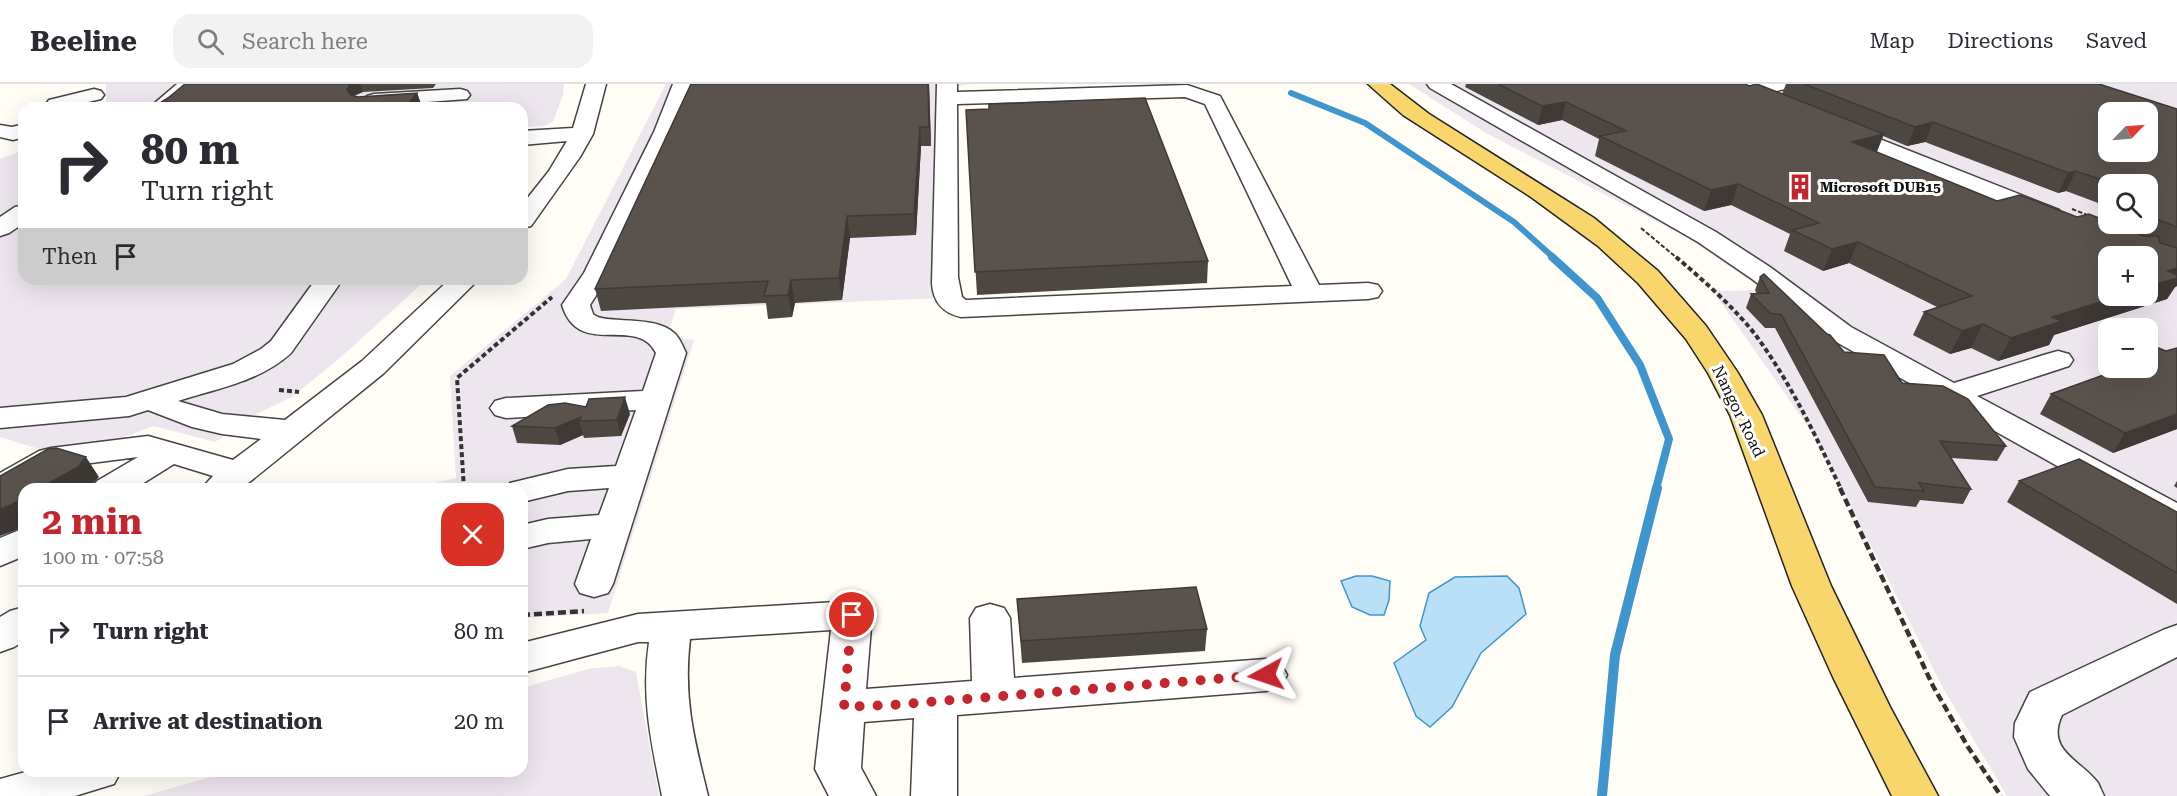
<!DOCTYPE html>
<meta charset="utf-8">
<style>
:root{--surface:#fff;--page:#f2f2f3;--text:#2b2b33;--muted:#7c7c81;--line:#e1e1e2;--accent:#c4262e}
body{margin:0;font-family:"Roboto Serif",serif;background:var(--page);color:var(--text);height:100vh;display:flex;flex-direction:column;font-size:22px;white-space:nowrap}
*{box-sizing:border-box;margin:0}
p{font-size:20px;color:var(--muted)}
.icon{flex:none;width:33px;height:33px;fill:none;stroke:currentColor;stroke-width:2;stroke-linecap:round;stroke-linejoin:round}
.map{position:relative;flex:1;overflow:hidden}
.drawer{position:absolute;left:18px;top:399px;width:510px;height:294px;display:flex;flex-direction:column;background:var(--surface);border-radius:18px;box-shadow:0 6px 24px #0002}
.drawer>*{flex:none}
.top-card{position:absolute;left:18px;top:18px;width:510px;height:183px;border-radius:18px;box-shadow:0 6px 24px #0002;background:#fff;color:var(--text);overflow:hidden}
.needle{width:39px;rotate:65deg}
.controls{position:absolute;left:2098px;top:18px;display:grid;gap:12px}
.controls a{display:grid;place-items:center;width:60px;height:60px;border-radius:12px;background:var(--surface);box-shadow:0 6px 24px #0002;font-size:30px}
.pin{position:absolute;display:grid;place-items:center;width:51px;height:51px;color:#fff;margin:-26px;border:3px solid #fff;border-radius:50%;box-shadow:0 2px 6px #0007}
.me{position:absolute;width:66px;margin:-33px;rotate:265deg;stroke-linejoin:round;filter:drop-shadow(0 0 4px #0008)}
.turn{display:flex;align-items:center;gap:21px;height:126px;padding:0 24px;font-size:27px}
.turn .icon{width:78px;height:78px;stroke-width:2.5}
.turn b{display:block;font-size:42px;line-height:51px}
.then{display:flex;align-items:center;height:57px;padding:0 24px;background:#0003;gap:12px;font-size:22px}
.round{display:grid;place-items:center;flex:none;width:63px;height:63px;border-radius:18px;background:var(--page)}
.summary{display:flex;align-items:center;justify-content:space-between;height:102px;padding:0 24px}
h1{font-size:36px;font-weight:700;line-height:45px;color:var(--accent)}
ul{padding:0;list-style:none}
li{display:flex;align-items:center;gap:18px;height:90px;padding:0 24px;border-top:2px solid var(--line)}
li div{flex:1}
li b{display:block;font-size:22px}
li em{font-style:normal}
header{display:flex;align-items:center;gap:36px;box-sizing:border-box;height:84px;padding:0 30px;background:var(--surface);border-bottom:2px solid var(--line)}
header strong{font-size:28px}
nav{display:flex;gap:33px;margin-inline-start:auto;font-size:21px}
.search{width:420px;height:54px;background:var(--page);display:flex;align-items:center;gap:15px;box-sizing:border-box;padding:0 21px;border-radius:18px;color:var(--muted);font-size:22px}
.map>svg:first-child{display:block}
.industrial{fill:#eee6ef;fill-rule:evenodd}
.water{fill:#b9e0f7;stroke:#3f96cf;stroke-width:1.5}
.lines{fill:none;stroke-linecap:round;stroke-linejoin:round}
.stream-far2{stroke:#3f96cf;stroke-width:6}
.stream-far1{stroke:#3f96cf;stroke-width:8}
.stream{stroke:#3f96cf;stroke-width:10}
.minor-casing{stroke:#444;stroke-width:3}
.major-casing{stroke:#222;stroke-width:3}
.path-far2{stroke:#333;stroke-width:2;stroke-dasharray:4.5 2;stroke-linecap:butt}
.path-far1{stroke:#333;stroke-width:4;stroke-dasharray:5 3;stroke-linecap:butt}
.path{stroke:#333;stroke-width:4.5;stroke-dasharray:8 4;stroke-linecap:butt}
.minor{fill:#fff;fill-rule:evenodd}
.major{fill:#f9d66b;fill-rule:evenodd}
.wall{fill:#4d4742;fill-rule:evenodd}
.shaded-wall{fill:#3f3936}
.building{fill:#5a524d;stroke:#3f3936;stroke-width:1.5;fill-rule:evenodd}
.route{stroke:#c4262e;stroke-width:10;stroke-dasharray:0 18}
.labels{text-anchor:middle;stroke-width:6;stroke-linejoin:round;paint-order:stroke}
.far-poi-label{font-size:14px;font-weight:bold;fill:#111;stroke:#fff;text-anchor:start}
.street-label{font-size:16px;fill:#111;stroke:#fff}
</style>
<header>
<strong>Beeline</strong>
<div class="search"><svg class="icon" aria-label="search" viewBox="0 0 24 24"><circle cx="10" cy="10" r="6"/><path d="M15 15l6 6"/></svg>Search here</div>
<nav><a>Map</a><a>Directions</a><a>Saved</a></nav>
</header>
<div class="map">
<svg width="2177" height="712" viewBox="0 0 2177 712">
<rect width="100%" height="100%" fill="#fffdf5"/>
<path class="industrial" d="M106 0H564L563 11 553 38 543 42 522 43V24H106Z
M666 0H972L939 5 941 214 676 225 670 243 684 255 694 256 608 529 522 534V405H409L456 394 450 292 566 195Z
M1409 0H2177V712H2007L1943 604 1816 354 1713 207 1764 206 1683 151 1486 49ZM2109 28H2148V68H2109ZM2109 100H2148V140H2109ZM2109 172H2148V212H2109ZM2109 244H2148V284H2109Z
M24 66V195H427L340 274 292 313 252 332 215 358 154 342 102 361 42 366 0 353V75Z
M619 582 636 588 659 712H144L231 687H522V604L588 585Z"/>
<path class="water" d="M1356 492H1372L1390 497 1389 516 1384 531H1370L1352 523 1341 497Z
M1507 492 1519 504 1526 530 1481 569 1452 623 1430 643 1416 632 1394 579 1426 556 1420 542 1429 509 1455 493Z"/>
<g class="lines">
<path class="stream-far2" d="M1291 9 1365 39 1514 138 1554 174"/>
<path class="stream-far1" d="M1552 173 1597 214 1640 281 1669 355 1656 405"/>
<path class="stream" d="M1602 712 1615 571 1657 404"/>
<g class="minor-casing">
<path id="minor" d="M177 0H199L172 24H149Z
M586 0H606L593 50 580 73 531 142 522 144V121L549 87 567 57 522 61V47L573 44Z
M673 0H693L676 48 610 189 590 221C590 222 593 229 593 230 603 241 655 230 674 249 680 254 683 263 686 269L613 500 608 509 594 513 580 509 575 500 591 455 548 459 522 465V441L548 435 599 431 609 404 568 407 522 418V405H506L510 399 568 385 616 382 636 326 506 334 495 331 490 324 495 317 506 314 643 307 656 269C637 230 579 276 562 221L584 189 654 48Z
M937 0H957V8L1187 1 1220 12 1319 201 1368 199 1378 201 1382 207 1378 213 1368 215 961 233C943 229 933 218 932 199ZM1185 13 1205 20 1292 202 966 216 962 213 958 193 957 20Z
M1427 0H1451L1716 148 1770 183 1851 243 1954 299 2047 270 2058 267 2069 270 2073 276 2069 282 1977 312 2177 419V445L2164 442 1831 255 1752 195 1698 158 1430 4Z
M1735 0H1793L1790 4 1762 10 1738 4Z
M94 5 101 7 104 11 101 15 84 19 87 24H49L46 20 49 16Z
M460 5 467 7 470 11 467 15 374 22 367 20 364 16 367 12 374 10Z
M1839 39 2059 126 2062 131 2059 136 2050 138 2041 136 1831 50 1828 45 1831 40Z
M24 40V53L13 56 0 53V41L12 43Z
M24 121V139L9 149 0 152V133L15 123Z
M316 195H343L291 269C261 297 216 305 178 317L222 330 285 336 362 277 450 195H479L384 289 252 396 240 405H201L213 392 174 380 134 405H92L97 397 138 373 60 383 12 411 0 414V389L39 367 51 364 148 352 233 376 261 355 222 350 192 343 148 326 129 332 0 344V324L126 313 233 280 261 265 271 257Z
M24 444V472L0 482V454Z
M852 517 866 521 872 531 866 605 972 597 970 534 976 524 990 520 1004 524 1010 534 1014 594 1266 575 1281 580 1287 591 1281 602 1266 607 957 631V712H911L914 634 864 638 861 684 876 712H829L815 685 831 546 690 555C683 614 694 655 708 712H662C651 658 641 613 649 558H638L522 589V559L638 530Z
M24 523V557L14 563 0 568V533L10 527Z
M2177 541V573L2062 631C2045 667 2081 676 2098 699 2100 703 2102 708 2104 712H2050L2028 685 2014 653 2015 639 2030 608 2163 546Z
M29 687H121L114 700 75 712H0V695Z"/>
</g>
<g class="major-casing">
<path id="major" d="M1368 0H1390L1429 30 1594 134 1658 187 1706 242 1738 289 1762 331 1831 502 1890 623 1938 712H1892L1833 593 1792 502 1730 331 1708 289 1686 255 1638 199 1598 162 1531 113 1403 31Z"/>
</g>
<path class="path-far2" d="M2072 125 2090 132
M1641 144 1677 174"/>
<path class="path-far1" d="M1676 173C1701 194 1738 227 1757 253 1792 301 1816 353 1841 405
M279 306 299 308
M464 405 457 294 552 213"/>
<path class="path" d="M1840 404 1933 602 1968 663 2001 712
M522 531 584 527"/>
<use href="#minor" class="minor"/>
<use href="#major" class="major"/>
</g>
<path class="wall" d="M185 0H436L433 4 363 8 354 12 358 13 417 9 421 20 418 24H161L162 23 160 19 168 14Z
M691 0H929L931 62H921L916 151 850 154 842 216 795 219 792 233 768 235 766 219 601 227 595 205Z
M1466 0H1745L1782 10 1786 0H2099L2177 25V202L2175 203 2167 215 2054 251 2049 261 1998 277 1971 264 1950 270 1913 251 1924 228 1937 223 1849 179 1823 187 1784 167 1790 150 1731 121 1704 127 1595 72 1599 55 1562 36 1538 41 1465 3ZM1883 52 1907 62 1925 58 2058 109 2066 107 2109 123V100H2148V140H2109L1997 117 1877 68Z
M966 26 1208 177 1207 199 977 211Z
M1760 193 1844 268 1902 299 2006 362 1997 377 1951 374 1971 405 1963 420 1920 416 1916 423 1868 418 1775 244H1765L1746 224 1751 210H1757L1755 206Z
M2109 267V284H2148L2177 345 2113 369 2040 330 2051 310 2109 289 2099 284Z
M630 330 621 352 584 354 583 351 560 361 517 359 512 342Z
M2019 397 2177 428V520L2007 418Z
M2177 397V404L2174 402Z
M1017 515 1207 545 1205 567 1022 579Z"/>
<path class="shaded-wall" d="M350 0H360L363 8 354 11 351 17 347 6Z
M928 0H929L931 62 929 43Z
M417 9 421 20 418 24H405Z
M1566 18 1562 36 1538 41 1542 22Z
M1933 38 1925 58 1907 62 1915 43Z
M920 43 921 62 916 151 914 130Z
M1884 50 1876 69 1852 58Z
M2076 87 2066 107 2058 109 2068 89Z
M1738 100 1731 121 1704 127 1711 106Z
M847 132 850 154 842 216 839 194Z
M1858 158 1849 179 1823 187 1832 165Z
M2177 184V202L2175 203 2167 215 2054 251 2049 261 1998 277 2011 254 2052 233 2120 212H2148V203L2168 187Z
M791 196 795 219 792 233 788 211Z
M1983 240 1971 264 1950 270 1962 247Z
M625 313 630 330 621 352 617 336Z
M2177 330V345L2113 369 2125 349Z
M581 333 579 337 583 351 560 361 555 344Z
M86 373 99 393 90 403 88 405H39Z
M24 414V443L0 452V425Z"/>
<path class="building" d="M185 0H350L347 6 351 11 358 13 417 9 405 24H161L168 18 160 19 168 14Z
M691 0H928L929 43H920L914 130 847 132 839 194 791 196 788 211 764 212 768 197 595 205Z
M1498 0H1745L1749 2 1757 0 1884 50 1852 58 1997 117 2020 111 2077 133 2089 130 2109 138V140H2112L2144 152H2158L2160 159 2177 164V184L2168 187 2177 191V194L2148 203V172H2109V212H2120L2052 233 2062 237 2011 254 1983 240 1962 247 1924 228 1972 212 1858 158 1832 165 1792 146 1819 139 1738 100 1711 106 1600 52 1626 47 1566 18 1542 22Z
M1804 0H2099L2177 25V143L2148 132V115L2151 114 2148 113V100H2114L2076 87 2068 89 1933 38 1915 43ZM2109 28H2148V68H2109Z
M1145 14 1208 177 975 188 966 26 989 25V20Z
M1764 190 1827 250 1830 251 1844 268 1884 271 1902 299 1943 302 1968 315 2006 362 1940 357 1971 405 1919 399 1924 407 1875 403 1781 230H1771L1751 210 1769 209 1760 193Z
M2148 260 2166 267 2177 264V330L2125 349 2051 310 2123 284H2148Z
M625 313 617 336 579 337 581 333 555 344 512 342 548 321 565 319 586 323 589 315Z
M56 364 86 373 78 383 39 405H24V414L11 421 0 425V392L48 365Z
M2079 375 2177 428V489L2019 397Z
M1196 503 1207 545 1021 557 1017 515Z"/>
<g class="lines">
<path class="route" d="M852 531 844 623 891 621 1266 591"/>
</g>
<defs>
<g id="building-bare" transform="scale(2.07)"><path d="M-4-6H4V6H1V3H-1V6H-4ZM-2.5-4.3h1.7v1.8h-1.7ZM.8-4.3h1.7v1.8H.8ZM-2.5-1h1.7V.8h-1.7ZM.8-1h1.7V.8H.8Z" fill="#c4262e" stroke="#fff" stroke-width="2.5" paint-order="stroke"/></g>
</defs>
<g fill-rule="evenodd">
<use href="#building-bare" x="1800" y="103"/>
</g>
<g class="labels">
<g class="far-poi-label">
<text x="1820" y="108">Microsoft DUB15</text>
</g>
<g class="street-label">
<text transform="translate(1739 327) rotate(64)" y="6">Nangor Road</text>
</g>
</g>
</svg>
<div class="controls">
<a><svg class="needle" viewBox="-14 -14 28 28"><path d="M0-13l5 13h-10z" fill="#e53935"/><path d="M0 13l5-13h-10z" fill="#7c7c81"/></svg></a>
<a><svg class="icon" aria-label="search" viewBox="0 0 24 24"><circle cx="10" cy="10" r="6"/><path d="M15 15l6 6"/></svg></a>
<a>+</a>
<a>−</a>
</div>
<div class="pin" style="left:852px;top:531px;background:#d93025"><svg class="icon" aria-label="arrive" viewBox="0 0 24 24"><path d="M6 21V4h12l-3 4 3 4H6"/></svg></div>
<svg class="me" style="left:1266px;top:591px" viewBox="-20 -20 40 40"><path d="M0-17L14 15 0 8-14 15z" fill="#c4262e" stroke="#fff" stroke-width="4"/></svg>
<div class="top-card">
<div class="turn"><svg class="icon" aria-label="right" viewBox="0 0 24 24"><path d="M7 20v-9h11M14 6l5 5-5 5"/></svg><div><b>80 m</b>Turn right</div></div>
<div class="then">Then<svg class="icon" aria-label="arrive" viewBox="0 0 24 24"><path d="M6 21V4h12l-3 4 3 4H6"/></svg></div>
</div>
<section class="drawer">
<div class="summary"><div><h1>2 min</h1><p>100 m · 07:58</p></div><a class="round" style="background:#d93025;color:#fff"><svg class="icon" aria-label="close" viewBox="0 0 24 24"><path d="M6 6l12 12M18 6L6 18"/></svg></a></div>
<ul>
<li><svg class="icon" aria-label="right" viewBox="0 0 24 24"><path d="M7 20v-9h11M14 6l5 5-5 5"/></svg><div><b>Turn right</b></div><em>80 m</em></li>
<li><svg class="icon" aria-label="arrive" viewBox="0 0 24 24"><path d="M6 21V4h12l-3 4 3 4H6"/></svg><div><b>Arrive at destination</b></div><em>20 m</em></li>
</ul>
</section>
</div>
